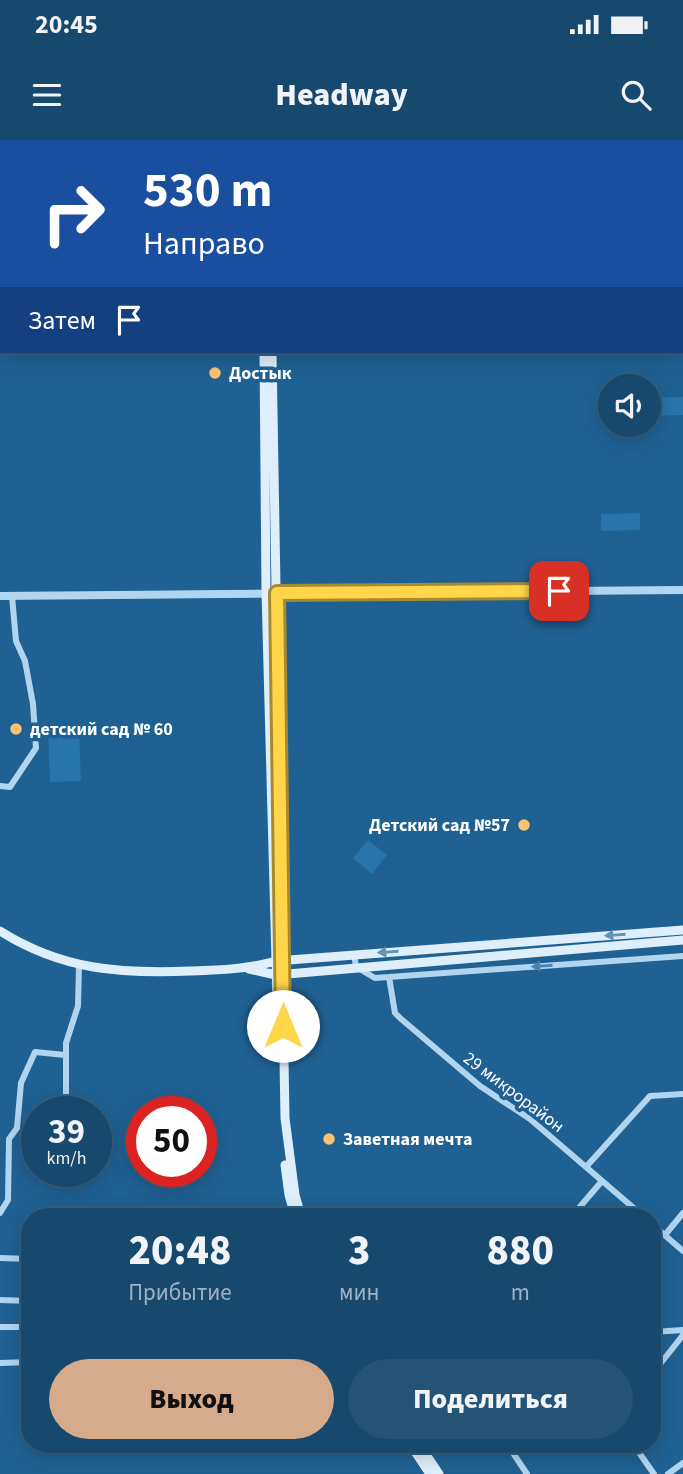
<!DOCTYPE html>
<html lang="ru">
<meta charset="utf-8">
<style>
:root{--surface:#17496e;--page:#245376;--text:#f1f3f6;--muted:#9eb2c2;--line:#366181;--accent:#d6ab8b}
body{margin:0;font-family:"Source Sans 3",sans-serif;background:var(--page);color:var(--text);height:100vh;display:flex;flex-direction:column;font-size:26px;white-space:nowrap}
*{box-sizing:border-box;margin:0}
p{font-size:23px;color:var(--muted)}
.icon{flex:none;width:38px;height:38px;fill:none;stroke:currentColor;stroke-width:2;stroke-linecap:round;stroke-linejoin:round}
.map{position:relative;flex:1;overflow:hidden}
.sheet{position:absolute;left:21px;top:1068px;width:640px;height:245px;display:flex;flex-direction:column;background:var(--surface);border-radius:28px;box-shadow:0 4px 18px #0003,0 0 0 2px var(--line)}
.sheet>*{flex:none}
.hud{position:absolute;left:0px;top:0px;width:684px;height:214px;box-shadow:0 4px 18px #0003,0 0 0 2px var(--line);background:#1a4fa0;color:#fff;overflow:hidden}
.buttons{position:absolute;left:598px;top:234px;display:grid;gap:14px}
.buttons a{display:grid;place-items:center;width:63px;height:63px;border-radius:50%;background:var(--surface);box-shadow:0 4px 18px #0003,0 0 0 2px var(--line);font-size:35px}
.speed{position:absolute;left:21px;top:956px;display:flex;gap:14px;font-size:35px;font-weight:700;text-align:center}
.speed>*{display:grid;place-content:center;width:91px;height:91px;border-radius:50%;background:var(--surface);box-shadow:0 4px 18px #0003,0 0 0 2px var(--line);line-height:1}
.speed small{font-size:18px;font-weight:400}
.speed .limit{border:10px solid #d22;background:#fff;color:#111}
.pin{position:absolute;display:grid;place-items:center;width:60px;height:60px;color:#fff;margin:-30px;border-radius:14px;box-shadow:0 4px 10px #0006}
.me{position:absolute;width:77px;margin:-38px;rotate:0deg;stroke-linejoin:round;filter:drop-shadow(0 0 5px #0008)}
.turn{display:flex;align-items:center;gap:24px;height:147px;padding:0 28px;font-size:32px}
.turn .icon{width:91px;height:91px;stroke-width:2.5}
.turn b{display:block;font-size:49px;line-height:60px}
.then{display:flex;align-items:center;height:66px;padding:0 28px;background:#0003;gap:14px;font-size:26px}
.eta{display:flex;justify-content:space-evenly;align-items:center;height:119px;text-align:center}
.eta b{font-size:42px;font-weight:800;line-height:49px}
.action{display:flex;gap:14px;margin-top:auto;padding:14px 28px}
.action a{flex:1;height:80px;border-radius:42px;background:var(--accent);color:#111;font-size:28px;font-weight:800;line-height:80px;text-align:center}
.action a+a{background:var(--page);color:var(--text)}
.status{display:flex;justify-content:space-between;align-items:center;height:49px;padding:0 35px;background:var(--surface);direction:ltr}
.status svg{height:19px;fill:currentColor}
header{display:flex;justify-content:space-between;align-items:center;height:91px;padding:0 28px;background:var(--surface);font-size:32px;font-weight:800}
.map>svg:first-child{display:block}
.green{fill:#2875ab}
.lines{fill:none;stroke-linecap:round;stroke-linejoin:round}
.minor{stroke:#b1d5ee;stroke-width:6}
.tertiary{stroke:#b1d5ee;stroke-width:8}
.secondary{stroke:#deeefa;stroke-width:9}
.oneway{fill:#6292b7}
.oneway2{fill:#4b84ae}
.route-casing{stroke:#a68a30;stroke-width:18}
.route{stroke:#ffd54a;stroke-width:12}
.poi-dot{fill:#fcc271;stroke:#1f6193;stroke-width:2.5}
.labels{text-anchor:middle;stroke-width:7;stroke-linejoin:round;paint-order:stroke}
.poi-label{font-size:18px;font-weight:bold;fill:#fff;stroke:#1f6193;text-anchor:start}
.street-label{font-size:18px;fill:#fff;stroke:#1f6193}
</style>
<div class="status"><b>20:45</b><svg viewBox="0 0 49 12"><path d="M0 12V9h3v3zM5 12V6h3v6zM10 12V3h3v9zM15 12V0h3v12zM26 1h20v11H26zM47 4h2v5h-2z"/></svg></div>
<header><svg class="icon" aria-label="menu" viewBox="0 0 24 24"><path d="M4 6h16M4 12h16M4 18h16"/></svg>Headway<svg class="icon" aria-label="search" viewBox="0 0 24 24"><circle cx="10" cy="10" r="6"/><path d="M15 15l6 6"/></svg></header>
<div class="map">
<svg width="683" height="1334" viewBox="0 0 683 1334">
<rect width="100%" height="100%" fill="#1f6193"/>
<path class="green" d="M683 257V275L649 276V258Z
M640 373V390L601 391V374Z
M79 590 81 641 50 642 48 591Z
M368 700 387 715 372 734 353 718Z"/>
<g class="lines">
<path class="minor" d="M0 646 10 647 36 608 33 564 25 521 16 501 12 456
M354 814 356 827 375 838 683 816
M389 837 395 873 400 878 480 946 530 979 643 1076
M66 971V903L78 866 79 826
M31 1023H37
M586 1027 650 956 683 954
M0 1073 8 1060 9 999 17 988 21 943 35 912 65 915
M572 1076 602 1041
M653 1085 683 1111
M665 1095 683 1073
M0 1118 30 1119
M0 1160 30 1161
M0 1187H30
M653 1192 683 1190
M0 1223 30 1222
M653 1233 683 1195
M507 1304 527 1334
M633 1304 654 1334
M668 1334 683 1323"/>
<path class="tertiary" d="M133 2 257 0
M0 3H2
M0 456 683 450"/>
<path class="secondary" d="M262 0V2
M264 212 266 453 277 857
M272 212 285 978 295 1055 301 1076
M0 791C62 830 120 834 191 831 221 830 248 829 276 821L683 790
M249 829 276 835 683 800
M285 1025 289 1055 295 1076
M410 1304 430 1334
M419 1304 439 1334"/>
</g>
<defs><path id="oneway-solid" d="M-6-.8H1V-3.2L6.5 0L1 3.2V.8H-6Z" transform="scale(1.75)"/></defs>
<g class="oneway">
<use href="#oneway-solid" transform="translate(615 795) rotate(176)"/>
<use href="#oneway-solid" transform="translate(388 812) rotate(176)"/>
</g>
<use class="oneway2" href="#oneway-solid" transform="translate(542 826) rotate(176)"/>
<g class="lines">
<g class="route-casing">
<path id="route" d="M283 886 277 453 559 451"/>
</g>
<use href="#route" class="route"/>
</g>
<g class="poi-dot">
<circle cx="215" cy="233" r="7"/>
<circle cx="16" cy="589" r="7"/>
<circle cx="524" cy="685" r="7"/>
<circle cx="329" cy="999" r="7"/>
</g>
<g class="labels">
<g class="poi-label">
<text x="229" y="239">Достык</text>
<text x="30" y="595">детский сад № 60</text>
<text x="510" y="691" text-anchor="end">Детский сад №57</text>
<text x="343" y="1005">Заветная мечта</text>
</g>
<g class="street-label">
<text transform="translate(514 952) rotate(37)" y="6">29 микрорайон</text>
</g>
</g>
</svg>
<div class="buttons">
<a><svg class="icon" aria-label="sound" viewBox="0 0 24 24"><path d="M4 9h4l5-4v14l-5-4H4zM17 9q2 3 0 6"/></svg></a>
</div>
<div class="speed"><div>39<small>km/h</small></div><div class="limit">50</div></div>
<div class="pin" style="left:559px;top:451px;background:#d93025"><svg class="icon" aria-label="arrive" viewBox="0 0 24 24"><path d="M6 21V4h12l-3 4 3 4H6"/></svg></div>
<svg class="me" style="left:283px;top:886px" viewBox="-20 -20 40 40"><circle r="19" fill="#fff"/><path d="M0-13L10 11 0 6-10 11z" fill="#ffd54a"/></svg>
<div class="hud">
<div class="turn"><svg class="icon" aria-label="right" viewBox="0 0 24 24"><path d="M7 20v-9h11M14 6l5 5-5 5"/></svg><div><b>530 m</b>Направо</div></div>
<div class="then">Затем<svg class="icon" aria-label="arrive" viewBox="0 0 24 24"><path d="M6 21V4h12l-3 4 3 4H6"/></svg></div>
</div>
<section class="sheet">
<div class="eta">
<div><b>20:48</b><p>Прибытие</p></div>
<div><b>3</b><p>мин</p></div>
<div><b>880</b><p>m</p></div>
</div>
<div class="action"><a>Выход</a><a>Поделиться</a></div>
</section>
</div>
